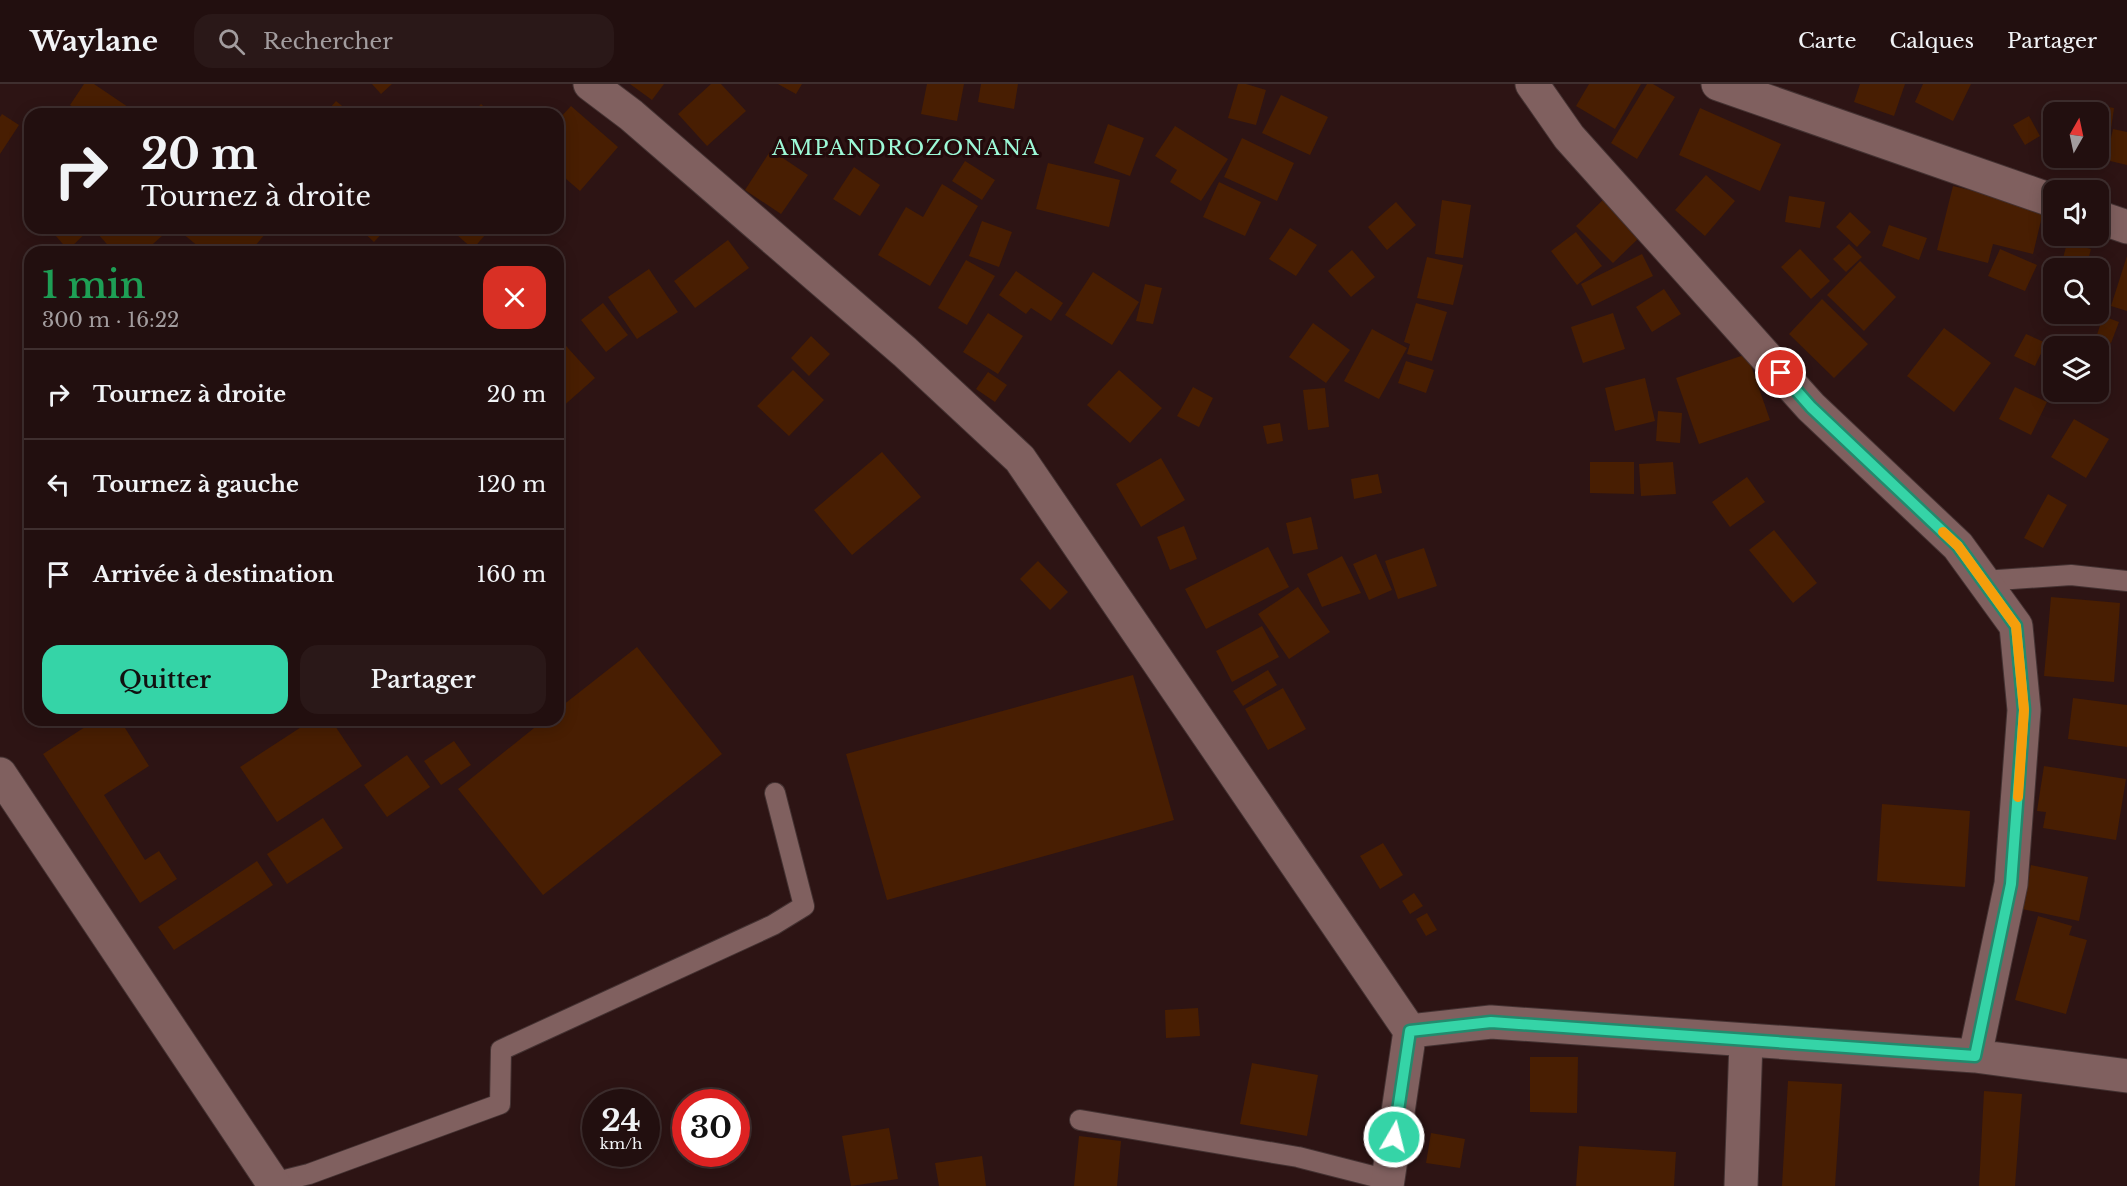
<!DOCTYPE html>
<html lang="fr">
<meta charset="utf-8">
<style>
:root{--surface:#220f0f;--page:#2a1818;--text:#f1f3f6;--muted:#a29c9e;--line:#3f2f2f;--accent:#35d4a7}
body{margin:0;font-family:"Libre Baskerville",serif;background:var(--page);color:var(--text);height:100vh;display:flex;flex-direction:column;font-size:22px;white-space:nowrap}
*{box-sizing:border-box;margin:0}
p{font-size:20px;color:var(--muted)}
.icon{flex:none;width:33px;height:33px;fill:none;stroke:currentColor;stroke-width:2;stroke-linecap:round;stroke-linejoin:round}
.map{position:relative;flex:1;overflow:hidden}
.panel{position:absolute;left:24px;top:162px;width:540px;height:480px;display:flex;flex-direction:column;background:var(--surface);border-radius:18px;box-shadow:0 3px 15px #0003,0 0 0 2px var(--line)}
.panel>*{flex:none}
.banner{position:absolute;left:24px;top:24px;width:540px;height:126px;border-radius:18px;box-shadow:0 3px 15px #0003,0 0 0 2px var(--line);background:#220f0f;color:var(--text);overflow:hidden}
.needle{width:39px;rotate:9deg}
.tools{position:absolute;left:2043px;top:18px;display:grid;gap:12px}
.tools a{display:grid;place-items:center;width:66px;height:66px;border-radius:12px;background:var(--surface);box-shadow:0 3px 15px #0003,0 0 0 2px var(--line);font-size:30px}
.speed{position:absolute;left:582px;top:1005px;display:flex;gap:12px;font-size:30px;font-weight:700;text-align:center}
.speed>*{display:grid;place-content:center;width:78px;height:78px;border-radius:50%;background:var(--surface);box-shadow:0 3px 15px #0003,0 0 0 2px var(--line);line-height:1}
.speed small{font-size:15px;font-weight:400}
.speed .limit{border:9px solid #d22;background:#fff;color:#111}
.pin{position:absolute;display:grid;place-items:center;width:51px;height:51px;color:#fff;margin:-26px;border:3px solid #fff;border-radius:50%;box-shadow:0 2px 6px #0007}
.me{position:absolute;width:66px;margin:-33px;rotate:8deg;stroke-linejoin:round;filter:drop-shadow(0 0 4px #0008)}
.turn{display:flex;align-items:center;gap:21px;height:126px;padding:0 18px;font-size:27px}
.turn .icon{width:78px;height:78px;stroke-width:2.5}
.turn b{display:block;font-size:42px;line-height:51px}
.round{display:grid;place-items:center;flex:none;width:63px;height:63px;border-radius:18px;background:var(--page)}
.overview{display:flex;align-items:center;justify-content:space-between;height:102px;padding:0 18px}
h1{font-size:36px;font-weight:600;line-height:45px;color:#1e9e55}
.action{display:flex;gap:12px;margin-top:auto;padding:12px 18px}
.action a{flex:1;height:69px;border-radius:18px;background:var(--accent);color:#111;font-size:24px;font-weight:600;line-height:69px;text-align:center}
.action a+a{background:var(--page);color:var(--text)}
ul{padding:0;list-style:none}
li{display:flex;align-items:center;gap:18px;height:90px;padding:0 18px;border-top:2px solid var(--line)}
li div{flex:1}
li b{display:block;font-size:22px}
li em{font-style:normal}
header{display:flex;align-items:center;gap:36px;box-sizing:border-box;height:84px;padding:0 30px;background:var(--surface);border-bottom:2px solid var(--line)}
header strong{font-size:28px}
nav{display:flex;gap:33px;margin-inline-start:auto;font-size:21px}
.search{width:420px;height:54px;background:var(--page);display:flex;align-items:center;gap:15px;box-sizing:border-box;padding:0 21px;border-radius:18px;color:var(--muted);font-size:22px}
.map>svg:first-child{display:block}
.building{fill:#481e02}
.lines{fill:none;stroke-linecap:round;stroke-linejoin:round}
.lane-casing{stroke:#443232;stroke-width:22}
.street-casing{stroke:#443232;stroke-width:35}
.secondary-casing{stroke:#443232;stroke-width:35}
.lane{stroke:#80605f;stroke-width:20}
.street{stroke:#80605f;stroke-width:33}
.secondary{stroke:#80605f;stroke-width:33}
.route-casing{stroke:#228a6d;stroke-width:15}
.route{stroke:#35d4a7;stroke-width:10}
.slow{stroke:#f59e0b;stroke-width:10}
.labels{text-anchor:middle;stroke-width:6;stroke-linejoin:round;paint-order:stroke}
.neighbourhood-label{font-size:21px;letter-spacing:1.5px;fill:#9df9d7;stroke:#220a0b}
</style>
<header>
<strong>Waylane</strong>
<div class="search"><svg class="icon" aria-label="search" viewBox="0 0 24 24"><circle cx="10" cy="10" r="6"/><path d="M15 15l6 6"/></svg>Rechercher</div>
<nav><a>Carte</a><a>Calques</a><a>Partager</a></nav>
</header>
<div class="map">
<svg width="2127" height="1102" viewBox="0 0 2127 1102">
<rect width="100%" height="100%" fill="#2d1414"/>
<path class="building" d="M84 0H94L128 23 123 30H83L70 21Z
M372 0H392L381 10Z
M630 0H664L652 16Z
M711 0H721L746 27 707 62 678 30Z
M778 0H802L796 10Z
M927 0H964L957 37 921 30Z
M981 0H1018L1014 25 978 18Z
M1238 0H1246L1266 6 1256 41 1228 34Z
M1589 0H1641L1615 45 1576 22Z
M1647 0H1653L1675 13 1637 75 1611 59Z
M1860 0H1905L1894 32 1854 18Z
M1923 0H1971L1953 37 1915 18Z
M1281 11 1328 33 1310 71 1262 49Z
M336 17 352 30H325Z
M481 20 492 30H472Z
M2096 21 2114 24 2111 45 2098 43V28H2095Z
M571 22 618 63 580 107 558 88V36Z
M1700 24 1781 60 1760 107 1679 71Z
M2 30 19 41 0 70V33Z
M2029 32 2040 52 2025 61 2013 41Z
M1108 40 1144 54 1130 92 1094 79Z
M1175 42 1228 75 1201 117 1170 98 1177 86 1155 72Z
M2113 45 2127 48V81L2106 76Z
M1242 54 1294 79 1277 117 1224 93Z
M771 66 808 91 781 130 745 106Z
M2098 69H2102L2100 86 2082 84 2084 74H2098Z
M965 77 995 96 982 116 952 97Z
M1048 79 1120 96 1109 143 1036 125Z
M854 83 880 101 860 132 833 115Z
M1706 91 1735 117 1705 152 1675 126Z
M1219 98 1261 118 1245 152 1203 133Z
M942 100 978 122 930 202 878 171 906 123 923 133Z
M1953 102 2044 124 2033 170 1993 160 1988 179 1937 166Z
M1789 112 1825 118 1820 144 1785 138Z
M1606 113 1643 150 1613 179 1576 142Z
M1442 116 1471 121 1463 174 1435 170Z
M1396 118 1416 141 1387 166 1368 143Z
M1850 128 1871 148 1857 163 1836 143Z
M982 137 1012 148 999 183 969 172Z
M1889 141 1927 154 1919 176 1882 162Z
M49 144H91L68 166Z
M102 144H157L163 151 144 168H114L97 149Z
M176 144H270L250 168H205Z
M359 144H387L374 158Z
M449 144H491L473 165Z
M1290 144 1317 161 1296 192 1269 175Z
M1576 148 1602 182 1577 201 1551 167Z
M728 156 749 184 695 224 674 197Z
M2067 159 2091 165 2086 184H2071L2061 182Z
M1849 160 1862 173 1846 188 1833 175Z
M1800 165 1830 197 1811 215 1781 183Z
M2000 165 2037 181 2025 207 1988 192Z
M1352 166 1375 193 1351 213 1328 187Z
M1642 170 1653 192 1592 222 1581 200Z
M2127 172V227L2111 222Z
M1427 173 1463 181 1453 221 1417 214Z
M966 176 995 192 967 241 938 224Z
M1860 177 1896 213 1864 247 1827 211Z
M649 185 678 228 637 255 608 213Z
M1016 187 1063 219 1051 237 1031 224 1026 230 999 211Z
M1093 188 1139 218 1112 261 1065 231Z
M1145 200 1162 204 1153 240 1136 237Z
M1664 205 1681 230 1652 248 1636 223Z
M1822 215 1868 260 1834 294 1789 250Z
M603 219 628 251 606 268 581 236Z
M1416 219 1447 228 1432 277 1407 270 1410 260 1404 258Z
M988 229 1023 252 998 290 963 268Z
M1613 229 1625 265 1583 279 1571 243Z
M2103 232 2119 238 2111 259 2096 254Z
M1313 239 1350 266 1326 299 1289 273Z
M1944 244 1991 279 1954 328 1907 292Z
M1372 245 1407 264 1379 315 1344 297Z
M2026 250 2046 259 2035 282 2014 272Z
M811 252 830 270 809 292 791 274Z
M558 253 595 294 560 325 558 323Z
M1747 270 1770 336 1699 360 1676 294Z
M1406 277 1434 286 1426 309 1398 299Z
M793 286 824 316 789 352 757 322Z
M1119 286 1162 324 1130 359 1087 321Z
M988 288 1007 301 995 318 976 305Z
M1645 294 1655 337 1615 347 1605 304Z
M1193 303 1213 314 1199 343 1177 332Z
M2015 303 2047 318 2031 351 1999 335Z
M1325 304 1329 343 1308 346 1303 306Z
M1658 327 1682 329 1680 359 1656 357Z
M2074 335 2109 355 2086 394 2051 373Z
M1280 339 1283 357 1267 360 1263 342Z
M882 368 921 413 852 471 814 426Z
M1161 374 1185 416 1141 443 1116 400Z
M1590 378H1634V410L1590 409Z
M1673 378 1676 410 1641 412 1639 380Z
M1378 390 1382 409 1354 415 1351 395Z
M1747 393 1765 418 1730 443 1712 418Z
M2048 410 2067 421 2043 464 2024 454Z
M1311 433 1318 465 1293 470 1286 439Z
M1184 442 1197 475 1170 486 1157 453Z
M1774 446 1817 499 1793 519 1749 466Z
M1268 463 1289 503 1206 545 1185 505Z
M1424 464 1437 502 1398 515 1385 477Z
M1376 470 1392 506 1369 516 1353 480Z
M1342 472 1361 509 1322 523 1307 490Z
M1038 477 1068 508 1050 526 1020 495Z
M1298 503 1330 548 1289 575 1258 530Z
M2051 513 2120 519 2114 598 2044 592Z
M1262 542 1279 573 1232 598 1216 567Z
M637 563 722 670 543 811 458 705 544 636H558V625Z
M1268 586 1277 601 1243 622 1233 607Z
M1133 591 1174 736 887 816 846 670Z
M1283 604 1306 645 1268 666 1245 625Z
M2073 614 2127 621V663L2068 655Z
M96 636H120L149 682 104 711 145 776 159 767 177 795 140 819 43 670Z
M312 636H331L362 682 277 738 240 683Z
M454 657 471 681 441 701 424 677Z
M407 671 430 703 387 733 364 701Z
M2044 682 2126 695 2116 756 2043 744 2046 728 2037 727Z
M1882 720 1970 727 1965 803 1877 797Z
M323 734 343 764 287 800 267 770Z
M1383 759 1403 791 1380 805 1360 772Z
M257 777 273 801 174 866 158 843Z
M2031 781 2088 793 2079 837 2022 825Z
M1414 809 1423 822 1410 830 1402 817Z
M1427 829 1437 846 1426 852 1416 835Z
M2038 832 2072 842 2069 851 2087 856 2066 930 2015 916Z
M1198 924 1200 952 1166 954 1165 926Z
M1530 973H1578L1577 1029 1530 1028Z
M1252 979 1318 991 1307 1052 1240 1040Z
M1788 997 1842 1000 1835 1102H1782Z
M1984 1007 2022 1010 2015 1102H1979Z
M889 1044 898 1095 851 1102 842 1052Z
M1431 1049 1465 1055 1460 1084 1426 1079Z
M1079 1052 1121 1057 1117 1102H1074Z
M1579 1062 1676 1068 1674 1102H1576Z
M982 1072 986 1102H939L935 1079Z"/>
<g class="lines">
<g class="lane-casing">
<path id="lane" d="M1983 497 2071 491 2127 497
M1080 1036 1298 1073 1388 1096
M273 1099 309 1090 500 1020 501 966 773 841 804 822 775 709"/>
</g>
<g class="street-casing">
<path id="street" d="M590 0 631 31 905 268 1020 375 1410 947 1387 1102
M1532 0 1569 53 1811 323 1958 462 2016 542 2024 626 2011 800 1975 972
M1718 0 2054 117
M2098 133 2127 143
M1410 947 1491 938 1975 972 2127 992
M1741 1102 1746 957"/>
</g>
<g class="secondary-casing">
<path id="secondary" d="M0 690 275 1102"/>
</g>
<use href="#lane" class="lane"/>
<use href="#street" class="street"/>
<use href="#secondary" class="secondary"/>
</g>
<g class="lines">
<g class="route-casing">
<path id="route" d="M1394 1053 1410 947 1491 938 1975 972 2011 800 2024 626 2016 542 1958 462 1811 323 1781 289"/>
</g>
<use href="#route" class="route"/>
<path class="slow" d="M1943 448 1958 462 2016 542 2024 626 2018 713"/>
</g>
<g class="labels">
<g class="neighbourhood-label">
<text x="906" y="71">AMPANDROZONANA</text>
</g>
</g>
</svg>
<div class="tools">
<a><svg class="needle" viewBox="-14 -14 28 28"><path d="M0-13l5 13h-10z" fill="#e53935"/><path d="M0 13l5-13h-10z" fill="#a29c9e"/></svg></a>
<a><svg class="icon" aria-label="sound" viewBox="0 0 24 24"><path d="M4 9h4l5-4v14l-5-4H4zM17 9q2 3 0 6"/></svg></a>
<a><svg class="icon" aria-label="search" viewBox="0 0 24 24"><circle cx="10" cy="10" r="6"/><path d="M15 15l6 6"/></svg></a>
<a><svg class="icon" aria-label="layers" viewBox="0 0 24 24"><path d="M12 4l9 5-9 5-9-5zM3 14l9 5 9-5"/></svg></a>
</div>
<div class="speed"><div>24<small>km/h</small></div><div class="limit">30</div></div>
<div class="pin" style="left:1781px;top:289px;background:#d93025"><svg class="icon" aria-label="arrive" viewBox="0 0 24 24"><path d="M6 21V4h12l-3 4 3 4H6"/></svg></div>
<svg class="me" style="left:1394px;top:1053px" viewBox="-20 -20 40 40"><circle r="17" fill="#35d4a7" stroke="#fff" stroke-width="3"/><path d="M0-11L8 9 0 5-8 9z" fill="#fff"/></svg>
<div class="banner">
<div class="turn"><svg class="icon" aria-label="right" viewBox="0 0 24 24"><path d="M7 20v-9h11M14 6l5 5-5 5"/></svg><div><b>20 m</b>Tournez à droite</div></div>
</div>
<section class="panel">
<div class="overview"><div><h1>1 min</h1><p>300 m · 16:22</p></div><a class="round" style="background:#d93025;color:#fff"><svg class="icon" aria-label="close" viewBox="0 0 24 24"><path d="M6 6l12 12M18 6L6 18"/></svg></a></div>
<ul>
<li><svg class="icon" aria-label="right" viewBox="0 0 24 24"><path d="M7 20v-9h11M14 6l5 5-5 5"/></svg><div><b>Tournez à droite</b></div><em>20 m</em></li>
<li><svg class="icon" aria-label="left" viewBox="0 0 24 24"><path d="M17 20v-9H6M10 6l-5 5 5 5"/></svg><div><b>Tournez à gauche</b></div><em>120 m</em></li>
<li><svg class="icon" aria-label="arrive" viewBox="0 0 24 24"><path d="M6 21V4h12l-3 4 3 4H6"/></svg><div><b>Arrivée à destination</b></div><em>160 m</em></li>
</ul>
<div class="action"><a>Quitter</a><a>Partager</a></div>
</section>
</div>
